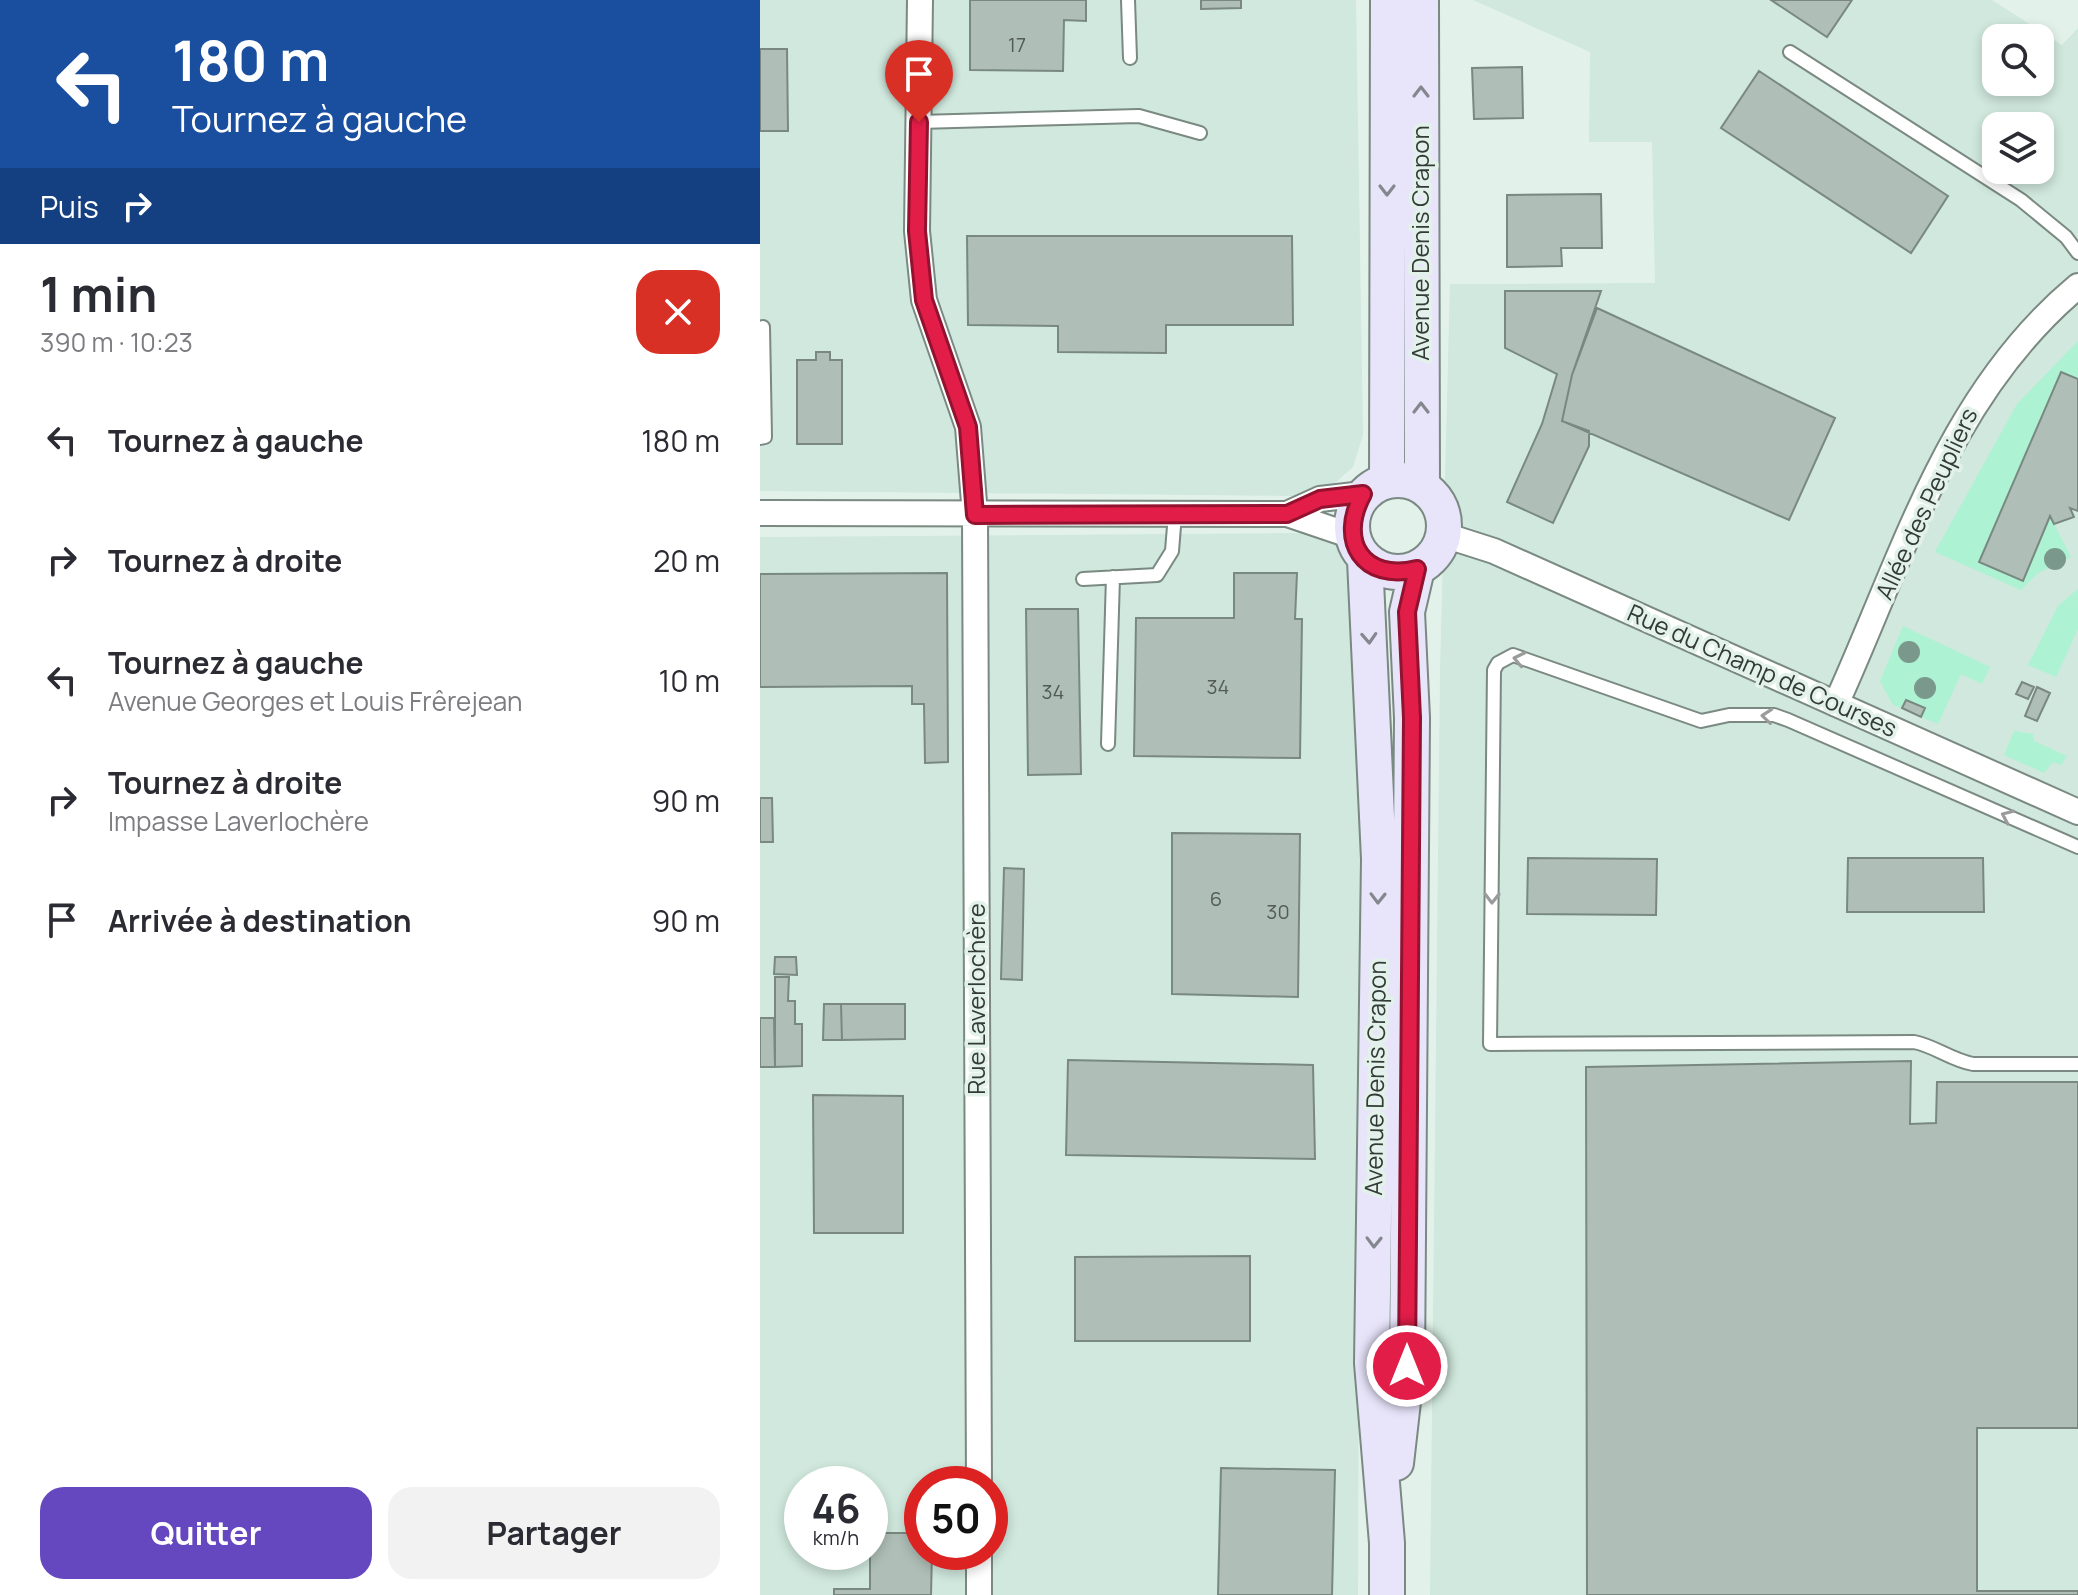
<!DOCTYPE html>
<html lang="fr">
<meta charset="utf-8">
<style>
:root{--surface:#fff;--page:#f2f2f3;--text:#2b2b33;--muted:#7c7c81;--accent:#6547bf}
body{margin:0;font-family:Manrope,sans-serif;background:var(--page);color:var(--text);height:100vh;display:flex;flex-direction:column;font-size:30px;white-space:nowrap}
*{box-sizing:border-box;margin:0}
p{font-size:26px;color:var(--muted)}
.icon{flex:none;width:44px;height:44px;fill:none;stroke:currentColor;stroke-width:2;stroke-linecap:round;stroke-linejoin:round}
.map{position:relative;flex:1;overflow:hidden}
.sheet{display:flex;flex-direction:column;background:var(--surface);width:760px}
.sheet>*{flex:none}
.guide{background:#1a4fa0;color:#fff;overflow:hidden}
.controls{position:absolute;left:1222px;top:24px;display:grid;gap:16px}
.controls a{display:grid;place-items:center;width:72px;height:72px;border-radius:16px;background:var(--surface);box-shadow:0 4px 12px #0003;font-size:40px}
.speed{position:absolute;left:24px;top:1466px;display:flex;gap:16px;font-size:40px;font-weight:700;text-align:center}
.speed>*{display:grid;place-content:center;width:104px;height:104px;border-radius:50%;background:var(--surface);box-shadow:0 4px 12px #0003;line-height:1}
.speed small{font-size:20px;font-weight:400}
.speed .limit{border:12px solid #d22;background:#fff;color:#111}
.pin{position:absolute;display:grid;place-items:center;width:68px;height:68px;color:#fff;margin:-82px -34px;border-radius:50% 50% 50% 0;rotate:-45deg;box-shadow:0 0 8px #0007}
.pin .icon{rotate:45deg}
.me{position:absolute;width:88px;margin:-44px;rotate:0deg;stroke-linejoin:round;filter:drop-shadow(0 0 6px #0008)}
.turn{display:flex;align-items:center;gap:28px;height:168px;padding:0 40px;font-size:36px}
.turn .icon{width:104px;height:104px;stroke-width:2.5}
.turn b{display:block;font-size:56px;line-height:68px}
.then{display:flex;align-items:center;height:76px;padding:0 40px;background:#0003;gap:16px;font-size:30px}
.round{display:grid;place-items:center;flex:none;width:84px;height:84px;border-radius:24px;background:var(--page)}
.summary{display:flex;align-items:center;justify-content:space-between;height:136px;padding:0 40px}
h1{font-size:48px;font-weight:700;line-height:60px}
.primary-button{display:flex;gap:16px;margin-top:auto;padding:16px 40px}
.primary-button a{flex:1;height:92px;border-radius:24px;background:var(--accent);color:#fff;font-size:32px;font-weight:700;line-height:92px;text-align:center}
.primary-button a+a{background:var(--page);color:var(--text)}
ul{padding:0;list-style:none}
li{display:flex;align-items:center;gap:24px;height:120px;padding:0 40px}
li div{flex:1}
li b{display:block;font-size:30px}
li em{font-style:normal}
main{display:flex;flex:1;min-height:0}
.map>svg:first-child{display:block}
.built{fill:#d0e8dd;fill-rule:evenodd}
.green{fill:#acf2d3}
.building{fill:#afbfb7;stroke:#798981;stroke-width:2}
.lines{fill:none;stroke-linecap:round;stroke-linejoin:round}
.lane-casing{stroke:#7a8982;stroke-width:16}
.street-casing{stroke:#7a8982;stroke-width:28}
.secondary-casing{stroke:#7a8982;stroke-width:38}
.lane{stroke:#fff;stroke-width:12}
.street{stroke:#fff;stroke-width:24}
.secondary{stroke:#e8e5fb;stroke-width:34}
.tree{fill:#7a998c}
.oneway{stroke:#85878f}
.oneway2{stroke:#9a9c9b}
.route-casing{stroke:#92132f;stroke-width:20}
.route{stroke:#e11d48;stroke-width:14}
.labels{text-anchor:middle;stroke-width:7;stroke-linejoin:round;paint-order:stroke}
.number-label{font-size:20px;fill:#535b57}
.street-label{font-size:24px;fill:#343a37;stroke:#e2f2ea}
</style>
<main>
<section class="sheet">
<div class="guide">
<div class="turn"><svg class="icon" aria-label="left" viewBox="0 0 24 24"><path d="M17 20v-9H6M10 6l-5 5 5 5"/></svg><div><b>180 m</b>Tournez à gauche</div></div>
<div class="then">Puis<svg class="icon" aria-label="right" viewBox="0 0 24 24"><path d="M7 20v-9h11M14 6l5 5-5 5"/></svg></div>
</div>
<div class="summary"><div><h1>1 min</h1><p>390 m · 10:23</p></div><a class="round" style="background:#d93025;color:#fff"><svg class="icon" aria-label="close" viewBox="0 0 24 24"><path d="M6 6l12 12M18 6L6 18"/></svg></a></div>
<ul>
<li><svg class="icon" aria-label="left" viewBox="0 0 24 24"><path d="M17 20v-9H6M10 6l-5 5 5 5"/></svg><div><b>Tournez à gauche</b></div><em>180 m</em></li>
<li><svg class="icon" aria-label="right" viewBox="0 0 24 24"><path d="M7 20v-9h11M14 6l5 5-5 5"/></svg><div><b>Tournez à droite</b></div><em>20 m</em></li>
<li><svg class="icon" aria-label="left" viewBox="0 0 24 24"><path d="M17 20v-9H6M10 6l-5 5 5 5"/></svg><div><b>Tournez à gauche</b><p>Avenue Georges et Louis Frêrejean</p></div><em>10 m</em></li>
<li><svg class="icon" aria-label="right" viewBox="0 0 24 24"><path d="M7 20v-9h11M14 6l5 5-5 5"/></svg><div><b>Tournez à droite</b><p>Impasse Laverlochère</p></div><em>90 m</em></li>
<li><svg class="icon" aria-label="arrive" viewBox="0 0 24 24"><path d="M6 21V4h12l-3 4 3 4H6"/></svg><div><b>Arrivée à destination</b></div><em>90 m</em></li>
</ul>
<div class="primary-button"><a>Quitter</a><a>Partager</a></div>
</section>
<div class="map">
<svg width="1318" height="1595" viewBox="0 0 1318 1595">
<rect width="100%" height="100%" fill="#e2f2ea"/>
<path class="built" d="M0 0H596L603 435 593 467 575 483 541 496 0 491Z
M713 0H1232L1302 45 1318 28V1595H670L680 671 690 284 895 283 892 142H829L830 52ZM1236 38H1280V82H1236ZM1236 126H1280V170H1236Z
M562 533 584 545 596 567 601 596 598 1595H0V537ZM42 1484H110V1552H42ZM162 1484H230V1552H162Z"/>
<path class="green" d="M1318 341V379L1301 372 1219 562 1290 516 1311 557 1278 573 1261 590 1175 552 1257 404Z
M1318 589V629L1296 677 1268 665 1298 606Z
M1143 626 1230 667 1222 684 1201 674 1178 724 1161 717 1164 708 1147 700 1142 708 1133 705 1120 681Z
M1254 731 1273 734 1274 741 1307 756 1301 765 1293 762 1284 773 1244 755Z"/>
<path class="building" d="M210 0H326V21L304 20 303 71 210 70Z
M441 0H481V8L441 9Z
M1011 0H1092L1067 37Z
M0 49H27L28 131H0Z
M762 67 763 118 714 119 712 68Z
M999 71 1188 196 1151 253 961 128Z
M841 194 842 248H801L802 266 747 267V195Z
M207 236H532L533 325H406V353L298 352V326L208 325Z
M745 291H841L812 375 802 421 829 431V446L793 523 747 502 782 424 797 374 745 348Z
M837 308 1075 418 1029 520 802 421 812 375Z
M56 352H70V360H82V444H37V360H56Z
M1301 372 1318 379V511L1310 508 1314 517 1294 524 1290 516 1263 581 1219 562Z
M187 573 188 762 165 763 164 704H152V686L0 687V574Z
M474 573H537L535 619H542L540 758 374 756 376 618H474Z
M266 609H318L321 774 268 775Z
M1262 682 1274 687 1268 699 1256 694Z
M1277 687 1290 693 1277 721 1265 716Z
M1146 700 1165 708 1161 717 1142 708Z
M0 798H12L13 842H0Z
M412 833 540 834 538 997 412 994Z
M768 858 897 859 896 915 767 914Z
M1088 858H1223L1224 912H1087Z
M244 868 264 869 262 980 241 979Z
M15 957H36L37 975 14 974Z
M15 977H29L28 1001H35V1024H42V1066L15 1067Z
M64 1004H81L82 1040H63Z
M81 1004H145V1039L82 1040Z
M0 1018H14L15 1067H0Z
M308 1060 553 1065 555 1159 306 1155Z
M1151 1061 1150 1124 1176 1123 1177 1082H1318V1428H1217V1591H1318V1595H827L826 1067Z
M53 1095 143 1096V1233H54Z
M490 1256V1341H315V1257Z
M461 1468 575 1470 572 1595H458Z
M110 1533H162V1552H172L171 1595H74V1589H110Z"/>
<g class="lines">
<g class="lane-casing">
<path id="lane" d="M368 0 370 58
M1030 52 1261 200 1306 237 1318 253
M159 122 379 116 440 133
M0 438 5 437 3 327
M323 579 397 575 412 551 415 514
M348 744 353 577
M1318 847 1028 720 1014 715H969L941 721 753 655 738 663 734 670 730 1044 1154 1042C1175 1046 1191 1060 1213 1064H1318"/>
</g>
<g class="street-casing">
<path id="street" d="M160 0 157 231 164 300 208 427 215 515 219 1484
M0 513 527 514 592 536
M527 514 560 499 603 494
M684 535 734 551 1318 812
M1076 704C1144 555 1188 394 1318 286
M219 1552V1595"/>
</g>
<g class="secondary-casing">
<path id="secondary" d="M661 0 662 486
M592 526a46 46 0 1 1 92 0a46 46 0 1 1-92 0Z
M627 481 628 0
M605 560 619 859 612 1363 627 1543V1595
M636 1463 647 1366 652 718 647 612 657 569"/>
</g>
<use href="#lane" class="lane"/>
<use href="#street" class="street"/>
<use href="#secondary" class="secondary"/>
</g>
<g class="tree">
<circle cx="1295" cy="559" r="11"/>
<circle cx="1149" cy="652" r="11"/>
<circle cx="1165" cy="688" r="11"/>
</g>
<defs><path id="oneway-chevron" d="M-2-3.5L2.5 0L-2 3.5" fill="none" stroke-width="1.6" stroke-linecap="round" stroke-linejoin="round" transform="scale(2)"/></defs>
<g class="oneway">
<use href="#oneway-chevron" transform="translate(661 92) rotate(-90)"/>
<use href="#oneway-chevron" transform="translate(627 190) rotate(90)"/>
<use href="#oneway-chevron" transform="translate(661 408) rotate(-90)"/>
<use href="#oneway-chevron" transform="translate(609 638) rotate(87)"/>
<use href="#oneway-chevron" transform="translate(618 898) rotate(91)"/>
<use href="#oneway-chevron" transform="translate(614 1242) rotate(91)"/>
</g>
<g class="oneway2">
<use href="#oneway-chevron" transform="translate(759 659) rotate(-168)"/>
<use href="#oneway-chevron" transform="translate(1007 716) rotate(-175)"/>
<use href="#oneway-chevron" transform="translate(1247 816) rotate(-156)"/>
<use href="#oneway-chevron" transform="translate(732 898) rotate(91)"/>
</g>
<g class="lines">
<g class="route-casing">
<path id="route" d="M159 122 157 231 164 300 208 427 215 515 527 514 560 499 603 494C577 541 603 582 657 569L647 612 652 718 647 1366"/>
</g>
<use href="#route" class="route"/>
</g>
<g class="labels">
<g class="number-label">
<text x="257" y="52">17</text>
<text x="458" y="694">34</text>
<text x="293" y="699">34</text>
<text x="456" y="906">6</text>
<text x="518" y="919">30</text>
</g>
<g class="street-label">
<text transform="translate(661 243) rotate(-90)" y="8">Avenue Denis Crapon</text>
<text transform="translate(1167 504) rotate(-65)" y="8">Allée des Peupliers</text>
<text transform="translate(1002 671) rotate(24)" y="8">Rue du Champ de Courses</text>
<text transform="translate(217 999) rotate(-90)" y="8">Rue Laverlochère</text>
<text transform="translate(616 1078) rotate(-89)" y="8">Avenue Denis Crapon</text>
</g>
</g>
</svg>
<div class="controls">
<a><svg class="icon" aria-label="search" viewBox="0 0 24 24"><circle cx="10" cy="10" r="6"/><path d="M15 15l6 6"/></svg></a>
<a><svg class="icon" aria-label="layers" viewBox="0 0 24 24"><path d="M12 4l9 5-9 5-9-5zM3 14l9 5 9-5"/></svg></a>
</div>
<div class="speed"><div>46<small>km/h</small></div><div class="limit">50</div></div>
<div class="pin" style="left:159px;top:122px;background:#d93025"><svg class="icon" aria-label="arrive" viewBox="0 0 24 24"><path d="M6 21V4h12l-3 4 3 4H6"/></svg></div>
<svg class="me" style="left:647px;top:1366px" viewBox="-20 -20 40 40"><circle r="17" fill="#e11d48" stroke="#fff" stroke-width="3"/><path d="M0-11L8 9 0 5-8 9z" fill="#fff"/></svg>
</div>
</main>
